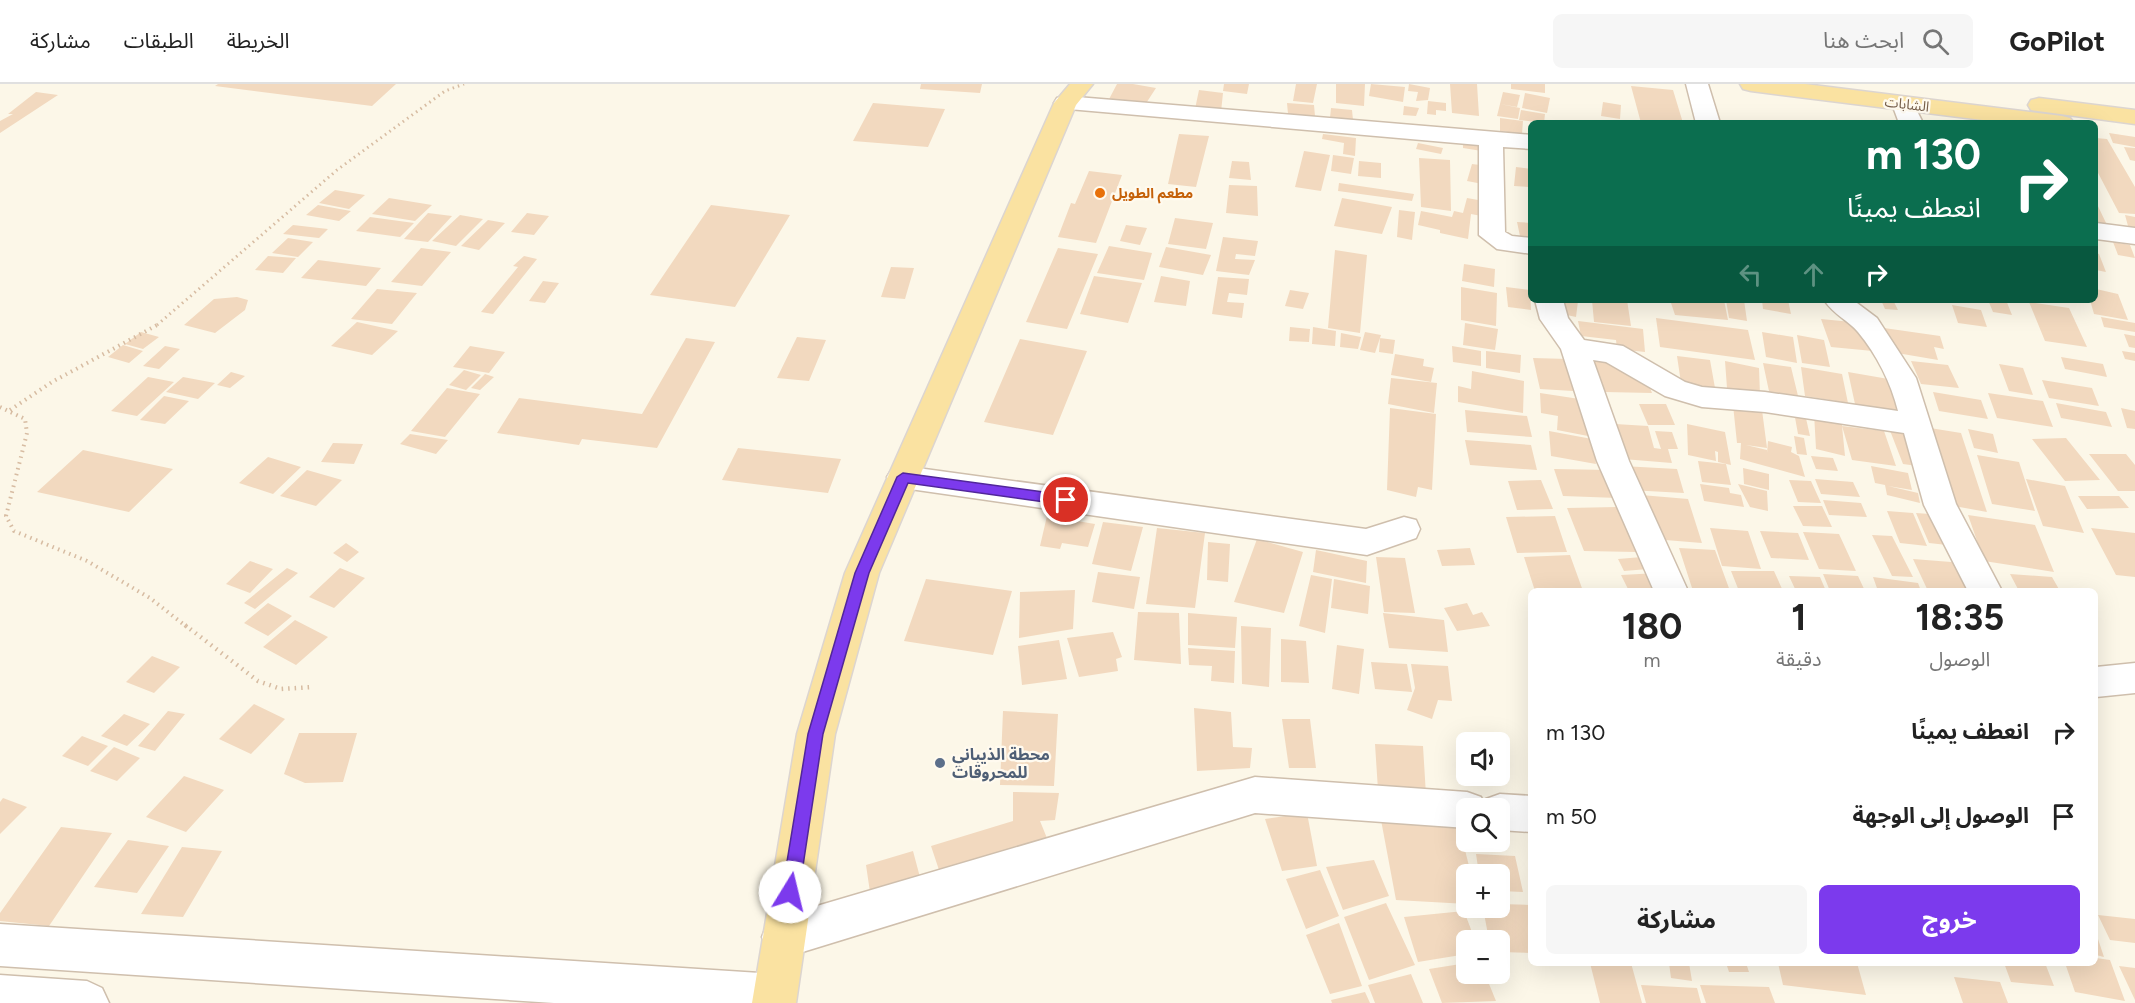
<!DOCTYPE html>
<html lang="ar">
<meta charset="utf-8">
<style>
:root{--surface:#fff;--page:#f6f6f6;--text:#222;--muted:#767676;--line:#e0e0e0;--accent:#7c3aed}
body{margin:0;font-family:Figtree,"Noto Sans Arabic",sans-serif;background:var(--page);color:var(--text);direction:rtl;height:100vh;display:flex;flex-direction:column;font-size:22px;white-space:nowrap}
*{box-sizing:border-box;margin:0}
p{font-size:20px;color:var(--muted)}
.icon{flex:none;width:33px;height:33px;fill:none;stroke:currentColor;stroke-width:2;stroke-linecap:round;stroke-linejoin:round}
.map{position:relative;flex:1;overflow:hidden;direction:ltr}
.side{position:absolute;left:1528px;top:504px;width:570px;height:378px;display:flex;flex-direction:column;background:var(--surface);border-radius:9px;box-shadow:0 6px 24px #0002;direction:rtl}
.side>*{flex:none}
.banner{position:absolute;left:1528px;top:36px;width:570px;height:183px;border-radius:9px;box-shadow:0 6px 24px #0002;direction:rtl;background:#0b6e4f;color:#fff;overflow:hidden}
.fabs{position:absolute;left:1456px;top:648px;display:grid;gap:12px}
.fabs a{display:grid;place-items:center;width:54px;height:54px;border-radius:9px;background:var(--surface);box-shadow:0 6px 24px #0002;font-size:30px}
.pin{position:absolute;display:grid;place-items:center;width:51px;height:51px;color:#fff;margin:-26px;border:3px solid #fff;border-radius:50%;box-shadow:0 2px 6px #0007}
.me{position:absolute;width:66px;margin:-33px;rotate:9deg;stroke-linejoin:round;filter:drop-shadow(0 0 4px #0008)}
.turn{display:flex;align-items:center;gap:21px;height:126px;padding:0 18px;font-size:27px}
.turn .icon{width:78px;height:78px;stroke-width:2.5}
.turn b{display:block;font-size:42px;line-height:51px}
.lanes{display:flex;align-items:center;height:57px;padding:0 18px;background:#0003;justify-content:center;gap:30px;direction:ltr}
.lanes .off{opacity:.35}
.eta{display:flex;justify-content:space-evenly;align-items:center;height:102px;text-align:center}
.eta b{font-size:36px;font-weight:700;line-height:42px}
.cta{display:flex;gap:12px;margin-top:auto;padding:12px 18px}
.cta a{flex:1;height:69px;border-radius:9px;background:var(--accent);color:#fff;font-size:24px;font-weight:700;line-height:69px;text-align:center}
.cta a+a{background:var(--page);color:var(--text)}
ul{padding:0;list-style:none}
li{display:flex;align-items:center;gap:18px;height:84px;padding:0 18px}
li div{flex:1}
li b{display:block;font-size:22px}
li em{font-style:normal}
header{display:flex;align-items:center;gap:36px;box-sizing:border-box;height:84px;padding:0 30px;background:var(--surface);border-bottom:2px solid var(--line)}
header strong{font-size:28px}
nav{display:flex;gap:33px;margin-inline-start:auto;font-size:21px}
.search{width:420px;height:54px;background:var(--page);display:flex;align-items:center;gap:15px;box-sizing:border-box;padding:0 21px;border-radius:9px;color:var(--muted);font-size:22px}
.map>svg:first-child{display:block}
.building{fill:#f2d9bf}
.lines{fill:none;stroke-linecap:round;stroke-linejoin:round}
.minor-casing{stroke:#cfbfad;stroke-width:3}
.major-casing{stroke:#dcd5d0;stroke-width:3}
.path-far2{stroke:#d7bca2;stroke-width:3;stroke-dasharray:1.5 4;stroke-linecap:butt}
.path-far1{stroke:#d7bca2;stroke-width:4;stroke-dasharray:1.5 4.5;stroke-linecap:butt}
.path{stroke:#d7bca2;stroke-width:4.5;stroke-dasharray:1.5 5;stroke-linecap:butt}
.minor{fill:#fff;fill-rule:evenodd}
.major{fill:#fae2a1;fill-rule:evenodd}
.route{fill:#7c3aed;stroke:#51269a;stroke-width:1.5}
.food-dot{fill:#e8710a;stroke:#fffaef;stroke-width:2}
.service-dot{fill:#5c6f8a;stroke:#fffaef;stroke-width:2}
.labels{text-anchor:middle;stroke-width:4.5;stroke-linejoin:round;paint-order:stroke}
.far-street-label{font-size:14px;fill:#775f4b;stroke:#fffaef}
.far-food-label{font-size:14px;font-weight:bold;fill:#c56008;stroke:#fffaef;text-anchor:start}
.service-label{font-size:16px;font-weight:bold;fill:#4e5e75;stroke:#fffaef;text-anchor:start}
</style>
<header>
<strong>GoPilot</strong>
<div class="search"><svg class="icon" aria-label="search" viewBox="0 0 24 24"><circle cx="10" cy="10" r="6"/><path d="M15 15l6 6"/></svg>ابحث هنا</div>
<nav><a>الخريطة</a><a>الطبقات</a><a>مشاركة</a></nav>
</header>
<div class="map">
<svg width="2135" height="919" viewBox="0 0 2135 919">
<rect width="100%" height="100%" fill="#fcf7e8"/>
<path class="building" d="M218 0H396L372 22 215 2Z
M921 0H982L980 9 920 5Z
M1117 0H1133L1156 4 1143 24 1107 19Z
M1224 0H1249L1247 10 1223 7Z
M1296 0H1317L1313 19 1293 17Z
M1336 0H1365L1364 22 1336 19Z
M1371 0 1405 3 1403 18 1369 12Z
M1409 0 1430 4 1428 16 1416 17 1418 8 1408 7Z
M1450 0H1477L1479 32 1452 29Z
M1511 0H1545V9L1511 5Z
M1631 2 1673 6 1683 39H1641Z
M1199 6 1223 9 1221 28 1195 25Z
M36 8 58 11 0 49V37L13 30H8Z
M1503 8 1520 11 1517 23 1500 20Z
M1525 9 1550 14 1547 29 1522 24Z
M1428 17 1446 19V27L1436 26V31L1427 30Z
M1603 18 1621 21 1620 35 1601 32Z
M873 19 945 25 928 63 853 57Z
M1287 19 1314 21 1315 32 1288 30Z
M1500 20 1520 24 1518 35 1497 32Z
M1404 22 1419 24 1416 32 1403 31Z
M1331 24 1352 26 1353 36 1330 34Z
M1521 26 1545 30 1544 39 1519 36Z
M1500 34 1523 37 1522 50 1500 47Z
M2109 49 2135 53V63L2113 59Z
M1179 50 1209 52 1196 103 1168 100Z
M1323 50 1356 54 1355 72 1343 70 1344 59 1322 55Z
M2096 54 2107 55 2135 103V130L2119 129 2096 85Z
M1463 58 1488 61V68L1463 64Z
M1418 59 1443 64 1441 70 1416 65Z
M2124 63 2135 64V77L2130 76Z
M1304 67 1330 71 1321 107 1295 103Z
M1333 71 1354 74 1351 90 1331 87Z
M1419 74 1450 76 1451 127 1421 123Z
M1232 77 1249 78 1251 96 1229 94Z
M1359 77 1381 79V94L1358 92Z
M1472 80 1496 83 1493 102 1467 97Z
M1516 83 1532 85 1530 103 1514 102Z
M1089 87 1122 91 1096 159 1058 153 1071 119 1075 120Z
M1339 99 1414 110 1412 117 1338 107Z
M1229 101 1257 102 1258 132 1226 129Z
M335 106 365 111 349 125 319 119Z
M389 114 432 121 415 137 372 130Z
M1342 114 1392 123 1382 150 1334 142Z
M1467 114 1495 119 1492 134 1471 130 1468 155 1440 149V146L1418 141 1421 127 1452 133 1454 127 1463 129Z
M2096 118 2107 141 2096 140Z
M318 121 351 127 339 137 306 131Z
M711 121 790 131 735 223 650 211Z
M1399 126 1415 128 1412 156 1397 153Z
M428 129 452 132 428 158 404 155Z
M527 129 549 132 534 151 511 148Z
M460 131 483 135 456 162 432 157Z
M2125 131 2135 133V143L2128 142Z
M370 133 414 139 400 153 356 147Z
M1175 134 1213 139 1206 165 1168 160Z
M488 136 505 139 479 166 461 162Z
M1517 138 1532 139V153L1520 152Z
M293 141 328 145 319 154 283 150Z
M1126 141 1147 144 1140 161 1120 157Z
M1223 153 1258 157 1255 172 1236 170 1235 175 1255 176 1249 191 1216 187Z
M288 154 313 158 298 173 272 169Z
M2113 158 2130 161 2135 174 2118 171Z
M1109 162 1152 169 1144 196 1097 189Z
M1166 163 1211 171 1203 191 1159 183Z
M421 164 451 168 422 202 391 198Z
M1058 164 1098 170 1067 245 1026 238Z
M1335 166 1367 171 1360 249 1328 244Z
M2096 169 2099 170 2106 188 2096 186Z
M268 172 296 174 283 189 255 186Z
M524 172 537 175 493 230 481 228 518 183 513 182Z
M318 176 381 184 366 202 301 194Z
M1464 180 1495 185 1494 203 1462 197Z
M891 183 914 184 905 215 881 213Z
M1094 192 1142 199 1128 239 1080 230Z
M1161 192 1190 197 1186 222 1154 218Z
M1218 193 1249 195 1247 211 1229 209 1227 218 1244 219 1242 234 1212 230Z
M543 197 559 199 545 219 529 217Z
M1461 203 1497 209 1496 242 1461 236Z
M1506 203 1530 206 1531 226 1508 223Z
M377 205 417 209 392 240 351 235Z
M2096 205 2118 210 2128 236 2094 230 2090 216H2096Z
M1290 206 1309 209 1303 225 1285 222Z
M237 213 248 216 245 226 215 249 184 241 214 215Z
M1563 216 1578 217 1576 233 1562 230Z
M1592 216H1627L1631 242 1594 238Z
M1670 216H1724L1728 236 1675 231Z
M1726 216H1744L1747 237 1729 234Z
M1762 216H1788L1791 230 1763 225Z
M1881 216H1893L1898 226 1885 225Z
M1988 216H2006L2012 231 1993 228Z
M2029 218 2069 224 2087 263 2045 257Z
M1952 221 1981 226 1987 243 1958 239Z
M2101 233 2135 239V248L2104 243Z
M1656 234 1748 246 1755 276 1660 263Z
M1821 235 1862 239 1873 267 1831 263Z
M1578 237 1643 245 1645 268 1617 265 1616 256 1581 252Z
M357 238 398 247 372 271 331 262Z
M1465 239 1498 245 1495 266 1463 261Z
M1290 243 1310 245 1309 258 1289 257Z
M1313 243 1336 247 1335 262 1312 260Z
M1884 244 1940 252 1944 265 1934 263 1938 276 1891 268Z
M141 248 159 253 143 265 125 260Z
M1365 248 1381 251 1375 269 1360 266Z
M1762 248 1793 253 1797 279 1766 273Z
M1341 249 1361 253 1358 265 1340 263Z
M2124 250 2135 252V264L2129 263Z
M1797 251 1824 256 1830 283 1802 279Z
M797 253 826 256 809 297 777 294Z
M686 254 715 258 657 364 582 355 579 361 497 349 519 314 642 330Z
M1380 254 1395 256 1393 270 1379 268Z
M1020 255 1087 267 1053 351 984 338Z
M123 261 143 267 129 279 108 273Z
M165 262 180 265 159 285 143 282Z
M470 262 505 268 489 289 453 283Z
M1452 262 1481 267V282L1453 278Z
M1486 267 1521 271 1520 289 1486 284Z
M2122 267 2135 269V277L2125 275Z
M1395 270 1424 275 1423 282 1434 284 1431 298 1391 291Z
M1677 272 1710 276 1715 304 1681 299Z
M2061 273 2103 280 2107 293 2065 285Z
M1533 274 1568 275 1573 307 1540 305Z
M1592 274 1621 275 1626 290 1645 291 1652 309 1605 308Z
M1725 277 1759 284 1760 311 1727 304Z
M1911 277 1948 281 1959 304 1921 300Z
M1763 279 1791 283 1799 316 1770 312Z
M1999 280 2023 284 2033 311 2009 307Z
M1801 283 1842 290 1848 319 1805 312Z
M464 286 481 291 466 306 449 301Z
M1472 287 1524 297 1523 329 1458 318V302L1471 305Z
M231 288 245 292 230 304 217 301Z
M1848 288 1900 297 1908 330 1855 320Z
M485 290 494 293 480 306 471 304Z
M148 293 174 298 137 332 111 327Z
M183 293 215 299 198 315 166 308Z
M1391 294 1437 299 1434 329 1388 320Z
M2042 296 2092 304 2099 322 2049 314Z
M447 304 480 310 445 353 411 347Z
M1933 308 1981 316 1988 335 1939 327Z
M1540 309 1586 316 1588 352 1557 346 1558 332 1541 329Z
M1988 309 2043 317 2053 343 1997 334Z
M164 312 189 317 165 340 140 336Z
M2056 319 2106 328 2112 343 2061 334Z
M1639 320H1666L1675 341H1648Z
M1733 321 1762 326 1767 364 1746 361 1767 366V369L1768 357 1792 363 1791 368 1799 372 1805 393 1740 375 1741 359H1737Z
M1390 324 1436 330 1432 406 1418 403 1416 413 1387 406Z
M2121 324 2135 327V345L2127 344Z
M1465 326 1527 332 1532 353 1467 348Z
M1794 328 1805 330 1810 352 1798 350Z
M1814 329 1842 336V342L1884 347 1896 382 1852 376 1842 342 1845 372 1816 365Z
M1615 340 1648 342 1654 364 1661 365 1655 347 1672 348 1678 365H1668L1672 379 1623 375Z
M1687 340 1725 348 1731 381 1718 378V368L1715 367 1716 377 1688 371Z
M1889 344 1911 346 1925 383 1903 380Z
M1930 344 1961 349 1987 428 1954 422Z
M1968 345 1993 350 1998 369 1974 364Z
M1549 347 1592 355 1596 380 1551 372Z
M410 350 448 356 436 370 400 360Z
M1794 352 1804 354 1807 371 1797 370Z
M2066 354 2100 396 2065 397 2032 355Z
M1465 356 1531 361 1537 386 1470 381Z
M333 359 363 360 354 380 321 378Z
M738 364 841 375 828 409 722 396Z
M83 366 173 385 129 428 37 408Z
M2089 370H2126L2135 381V407H2118Z
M1977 371 2019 378 2035 427 1992 420Z
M1811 372 1833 374 1838 387 1816 385Z
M268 373 301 383 273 410 239 399Z
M1698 377 1726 380 1731 401 1702 398Z
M1622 382 1677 385 1684 409 1629 406Z
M1871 382 1908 389 1912 406 1888 402 1918 409 1920 419 1887 411 1885 401 1875 399Z
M1743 384 1769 390V406L1744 400Z
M1554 385 1609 386 1618 414 1563 412Z
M307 386 342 396 316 422 280 412Z
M1815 395 1853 398 1860 413 1821 410Z
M2026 395 2065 402 2084 449 2043 442Z
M1541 396 1553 425 1517 426 1508 397Z
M1789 396 1811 397 1821 419 1798 418Z
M1700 400 1729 404 1730 409 1741 411 1744 423 1704 417Z
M1738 400 1767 407 1768 427 1750 423Z
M1641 411 1688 415 1702 459 1653 455Z
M2078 412H2119L2129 424 2087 425Z
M1823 416 1861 419 1867 433 1829 431Z
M1793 422H1822L1832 443 1803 442Z
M1617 423 1637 468 1584 467 1567 424Z
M1887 427 1913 429 1927 462 1900 459Z
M1916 429 1943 431 1956 462 1929 459Z
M1968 431 2035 441 2054 488 1984 477Z
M1047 432 1095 440 1088 463 1062 459 1060 465 1040 462Z
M1555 432 1567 468 1517 469 1506 433Z
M1103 438 1143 443 1131 487 1092 480Z
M1157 444 1205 449 1195 524 1146 520Z
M1710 444 1748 447 1761 485 1722 482Z
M2091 444 2135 449V493L2116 491Z
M1760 447 1798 449 1809 476 1771 474Z
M1803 448 1839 450 1856 487 1819 485Z
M1872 451 1892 452 1913 493 1892 492Z
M1257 455 1303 468 1284 529 1234 518Z
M1208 458 1230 460 1228 498 1207 496Z
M346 459 359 468 347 478 333 469Z
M1470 464 1475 481 1442 482 1437 466Z
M1679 464 1715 466 1730 507H1693Z
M1316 466 1367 477 1366 499 1313 488Z
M1570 471 1583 507H1535L1524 473Z
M1376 473 1405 474 1415 529 1384 528Z
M1642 473 1648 485 1624 487 1618 475Z
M1913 475 1964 479 1978 507H1928Z
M250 477 273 485 250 509 226 500Z
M287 484 298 489 255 525 244 519Z
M340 484 365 494 334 524 309 513Z
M1731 487H1774L1783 507H1739Z
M1098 488 1140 493 1134 525 1092 518Z
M1658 489 1667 507H1629L1621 491Z
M1823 490 1858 492 1865 507H1830Z
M2010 490 2052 493 2060 507H2019Z
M1311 491 1332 495 1325 549 1299 542Z
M1789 492 1820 493 1826 507H1796Z
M1873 493 1918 499 1921 507H1878Z
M926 495 1012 507 993 571 904 557Z
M1334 495 1370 502 1368 530 1331 524Z
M1075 506 1073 545 1019 554 1020 508Z
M268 519 292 532 268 552 244 539Z
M1467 519 1473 531 1482 528 1490 542 1457 547 1444 524Z
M1138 528 1179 529 1181 580 1134 576Z
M1188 529 1237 533 1235 564 1188 561Z
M1383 529 1444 536 1448 568 1389 564Z
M295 536 328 553 296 581 263 563Z
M1241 542 1271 544 1269 603 1242 600Z
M1113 548 1122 573 1116 575 1118 587 1079 593 1067 554Z
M1281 555 1306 557 1309 599 1281 598Z
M1059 556 1067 595 1022 601 1018 562Z
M1337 561 1364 565 1359 610 1332 605Z
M1188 564 1235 567 1234 599 1211 597 1212 582 1189 581Z
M152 572 180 583 154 609 126 598Z
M1371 578 1407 580 1412 608 1375 605Z
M1411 580 1448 582 1452 617 1438 616 1432 635 1407 626 1415 604Z
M254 620 285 635 251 670 219 655Z
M1194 624 1231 628 1233 663 1252 664 1250 684 1197 687Z
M168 627 185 630 155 667 138 662Z
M1003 627 1058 630 1054 702 1000 701Z
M124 630 150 640 127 662 101 652Z
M1282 635H1310L1316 684H1289Z
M299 649H357L343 698 305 699 284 690Z
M82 652 108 662 88 682 62 672Z
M1375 660 1423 662 1426 711 1378 706Z
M114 663 140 674 117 697 90 687Z
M184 692 224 706 186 748 146 733Z
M1013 708 1059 709 1055 736 1040 737 1051 764 942 795 931 762 1013 737Z
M3 714 27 723 0 750V718Z
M1307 729 1317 782 1282 787 1265 735Z
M1381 736 1458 738 1471 790H1467V820L1396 816Z
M61 743 112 749 49 842 0 837V829Z
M128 756 169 762 137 809 94 803Z
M182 763 222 767 183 833 141 830Z
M913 767 921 797 871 815 866 781Z
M1476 770 1515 772 1523 808 1500 807V790H1479Z
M1374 776 1389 812 1343 826 1326 783Z
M1320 786 1339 832 1306 845 1286 795Z
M1386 819 1415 881 1369 896 1344 833Z
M1500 820 1530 821 1532 869 1500 868V856H1489L1483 824H1500Z
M1464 827 1475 856H1467V870L1418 878 1404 833Z
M2098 831 2135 835V859L2110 856Z
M1339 839 1362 902 1330 910 1306 851Z
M2096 849 2104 873 2096 871Z
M2096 874 2110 876 2125 917 2075 908 2065 879H2096Z
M1467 879V890H1485L1496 917 1442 919 1429 885Z
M1590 879H1631L1642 919H1600Z
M1669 879H1689L1692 897 1671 894Z
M1726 879H1746L1749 888H1729Z
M1778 879H1857L1866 911 1783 901Z
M2004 879H2045L2054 902 2011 898Z
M2119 882 2135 884V916Z
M1411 890 1423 919H1375L1368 901Z
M1954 893 2000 898 2008 919H1963Z
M1641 901 1697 904 1701 919H1646Z
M1700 901 1769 903 1775 919H1706Z
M1365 908 1370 919H1332L1331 916Z"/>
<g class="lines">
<g class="minor-casing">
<path id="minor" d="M1686 0H1708L1720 39H1696Z
M1065 12 1532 51V65L1503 63 1505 148 1512 152 1532 154V170L1497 165 1479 151V61L1057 24 1054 19 1057 14Z
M1903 13 1911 15 1923 39H1899L1892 20 1895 15Z
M2096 139 2135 144V160L2096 155Z
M1535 216H1563L1568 234 1584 256 1623 262 1685 298 1702 303 1765 308 1898 327C1891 299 1877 271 1858 248 1848 236 1835 232 1824 216H1853L1877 234 1916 294 1956 420 2002 507H1968L1924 421 1904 349 1765 328 1702 323 1665 312 1606 278 1593 276 1629 377 1688 507H1654L1597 377 1561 265 1540 235Z
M903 382 1366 445 1404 433 1416 436 1420 445 1416 454 1367 471 903 404 892 401 887 393 892 385Z
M2135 579V609L2096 613V583Z
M1255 693 1467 708 1481 713 1484 720 1486 715 1500 710 1532 712V748L1500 746V724H1467V744L1255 729 783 874 768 868 762 853 768 838 783 832Z
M0 840 774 890 789 897 796 912 793 919H554L0 882Z
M0 891 87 897 102 904 109 919H0Z"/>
</g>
<g class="major-casing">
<path id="major" d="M1070 0H1093L1076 21 879 489 835 650 796 919H752L797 650 845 489 1054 19Z
M1740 0H1805L2062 32 2070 34 2074 39H2007L1751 7 1743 5Z
M2039 14 2135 26V40L2031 26 2028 21 2031 16Z"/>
</g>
<path class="path-far2" d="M157 241 337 86 445 7 464 0"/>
<path class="path-far1" d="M0 323 25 335 27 349 6 432 14 447 87 477 150 514 187 543
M10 326 52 298 159 240"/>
<path class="path" d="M185 541 258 597 281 605 313 603"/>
<use href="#minor" class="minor"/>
<use href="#major" class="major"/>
</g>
<path class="route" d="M903 389 1066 411 1072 416 1066 421 908 399 869 489 823 650 799 808 796 814 790 816 784 814 782 808 808 650 855 489 897 393Z"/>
<circle class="food-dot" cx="1100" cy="109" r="6"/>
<circle class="service-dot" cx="940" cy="679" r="6"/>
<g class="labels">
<g class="far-street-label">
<text transform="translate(1907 20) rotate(7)" y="5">الشابات</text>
</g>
<g class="far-food-label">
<text x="1112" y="114">مطعم الطويل</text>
</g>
<g class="service-label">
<text x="952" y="676">محطة الذيباني<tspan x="952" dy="18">للمحروقات</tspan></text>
</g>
</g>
</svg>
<div class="fabs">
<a><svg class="icon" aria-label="sound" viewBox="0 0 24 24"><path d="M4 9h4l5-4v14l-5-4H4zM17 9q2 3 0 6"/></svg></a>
<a><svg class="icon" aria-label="search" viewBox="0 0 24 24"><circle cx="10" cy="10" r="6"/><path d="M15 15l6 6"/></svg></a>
<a>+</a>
<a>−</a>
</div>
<div class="pin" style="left:1066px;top:416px;background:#d93025"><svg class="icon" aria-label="arrive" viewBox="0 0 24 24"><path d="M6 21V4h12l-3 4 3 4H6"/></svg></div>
<svg class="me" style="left:790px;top:808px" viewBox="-20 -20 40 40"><circle r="19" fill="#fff"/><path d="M0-13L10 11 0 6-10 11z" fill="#7c3aed"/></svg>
<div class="banner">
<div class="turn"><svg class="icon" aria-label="right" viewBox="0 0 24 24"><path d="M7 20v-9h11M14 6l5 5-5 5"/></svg><div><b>130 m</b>انعطف يمينًا</div></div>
<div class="lanes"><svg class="icon off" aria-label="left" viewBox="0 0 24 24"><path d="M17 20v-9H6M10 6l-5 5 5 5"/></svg><svg class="icon off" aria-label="ahead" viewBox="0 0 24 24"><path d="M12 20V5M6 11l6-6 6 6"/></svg><svg class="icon" aria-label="right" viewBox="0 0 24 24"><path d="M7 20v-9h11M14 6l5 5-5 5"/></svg></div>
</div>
<section class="side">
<div class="eta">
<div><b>18:35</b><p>الوصول</p></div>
<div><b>1</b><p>دقيقة</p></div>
<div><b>180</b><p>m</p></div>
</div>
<ul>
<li><svg class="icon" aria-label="right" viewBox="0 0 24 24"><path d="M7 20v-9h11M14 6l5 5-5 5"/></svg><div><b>انعطف يمينًا</b></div><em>130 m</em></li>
<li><svg class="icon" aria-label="arrive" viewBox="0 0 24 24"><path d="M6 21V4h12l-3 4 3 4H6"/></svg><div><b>الوصول إلى الوجهة</b></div><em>50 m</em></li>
</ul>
<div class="cta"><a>خروج</a><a>مشاركة</a></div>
</section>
</div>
